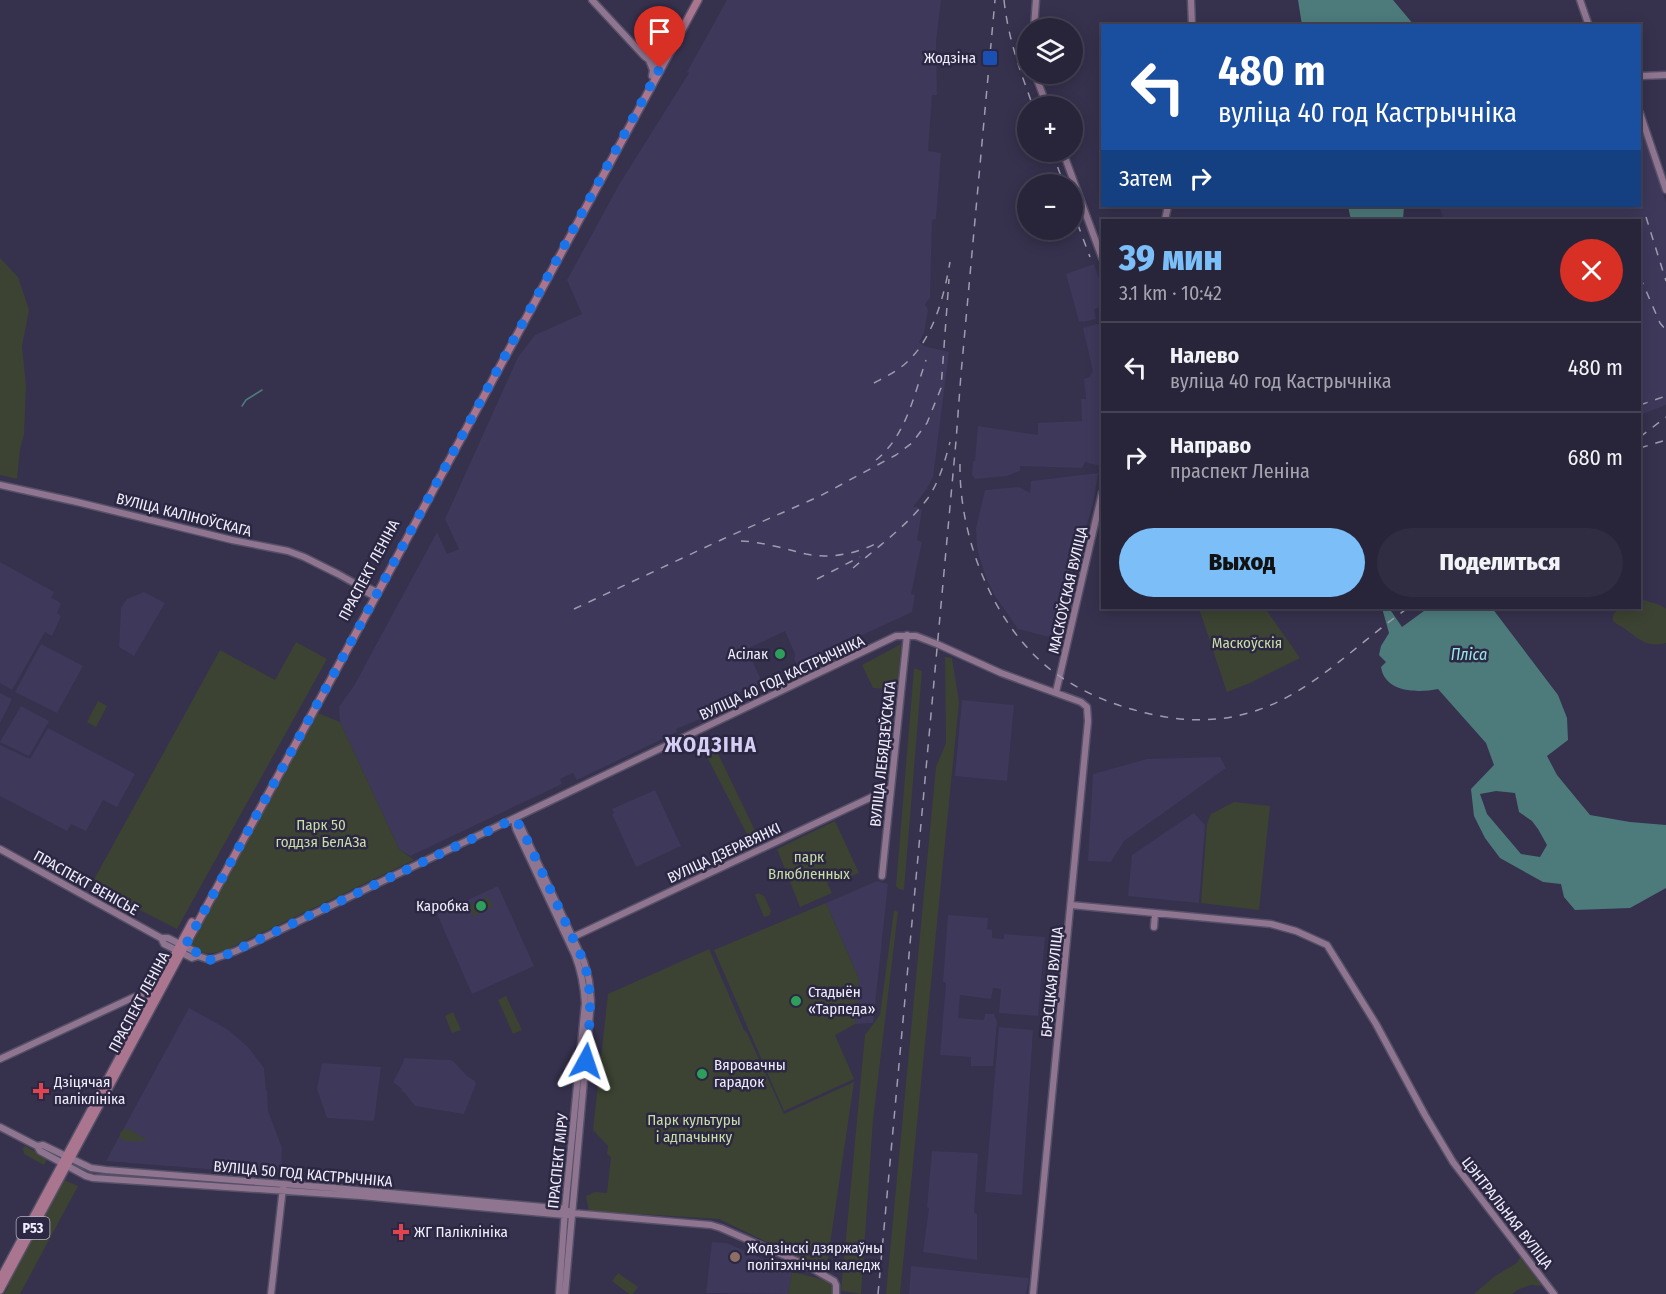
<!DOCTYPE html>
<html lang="ru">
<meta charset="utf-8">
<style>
:root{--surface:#28253a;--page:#302d42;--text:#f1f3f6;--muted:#a5a5af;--line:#444254;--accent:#7bbef8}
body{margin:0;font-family:"Fira Sans Condensed",sans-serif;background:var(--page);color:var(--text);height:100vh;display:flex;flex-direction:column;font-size:22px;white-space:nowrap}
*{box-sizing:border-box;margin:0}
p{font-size:20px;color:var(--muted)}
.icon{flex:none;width:33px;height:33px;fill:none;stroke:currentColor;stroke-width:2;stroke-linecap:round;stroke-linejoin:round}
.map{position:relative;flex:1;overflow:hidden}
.drawer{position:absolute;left:1101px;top:219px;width:540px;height:390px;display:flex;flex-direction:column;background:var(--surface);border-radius:0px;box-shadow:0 3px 15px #0003,0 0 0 2px var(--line)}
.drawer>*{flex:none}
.top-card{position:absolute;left:1101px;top:24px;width:540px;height:183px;border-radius:0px;box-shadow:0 3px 15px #0003,0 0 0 2px var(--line);background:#1a4fa0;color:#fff;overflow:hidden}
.controls{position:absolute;left:1017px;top:18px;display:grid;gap:12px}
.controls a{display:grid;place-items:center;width:66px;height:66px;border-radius:50%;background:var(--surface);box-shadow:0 3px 15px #0003,0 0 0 2px var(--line);font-size:30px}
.pin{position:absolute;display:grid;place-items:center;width:51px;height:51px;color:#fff;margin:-62px -26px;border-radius:50% 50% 50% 0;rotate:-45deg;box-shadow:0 0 6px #0007}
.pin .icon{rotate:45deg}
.me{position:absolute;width:66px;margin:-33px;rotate:5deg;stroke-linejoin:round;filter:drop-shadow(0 0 4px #0008)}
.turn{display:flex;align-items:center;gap:21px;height:126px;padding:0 18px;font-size:27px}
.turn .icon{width:78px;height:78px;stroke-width:2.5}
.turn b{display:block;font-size:42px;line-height:51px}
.then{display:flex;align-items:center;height:57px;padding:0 18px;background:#0003;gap:12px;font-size:22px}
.round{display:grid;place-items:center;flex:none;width:63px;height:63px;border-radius:32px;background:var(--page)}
.headline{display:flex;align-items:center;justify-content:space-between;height:102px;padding:0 18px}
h1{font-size:36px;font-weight:800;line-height:45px;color:var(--accent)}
.button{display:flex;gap:12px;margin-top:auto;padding:12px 18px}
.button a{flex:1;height:69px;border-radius:36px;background:var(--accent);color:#111;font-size:24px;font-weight:800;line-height:69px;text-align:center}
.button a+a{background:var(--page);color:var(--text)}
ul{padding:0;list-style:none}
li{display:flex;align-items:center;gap:18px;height:90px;padding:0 18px;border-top:2px solid var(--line)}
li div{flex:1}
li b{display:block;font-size:22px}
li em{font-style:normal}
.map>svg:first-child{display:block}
.built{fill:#3e385a}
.green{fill:#3c4332}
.water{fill:#4d7b7c;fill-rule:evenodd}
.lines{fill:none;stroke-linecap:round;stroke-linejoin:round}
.stream{stroke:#4d7b7c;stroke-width:1.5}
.secondary-casing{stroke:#555067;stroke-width:9}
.primary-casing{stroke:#555067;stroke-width:10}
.secondary{stroke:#907591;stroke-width:6}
.primary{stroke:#a9758f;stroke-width:7}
.rail{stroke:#9f9cb0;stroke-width:1.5;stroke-dasharray:8 8;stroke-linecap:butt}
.route{stroke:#1a73e8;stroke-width:10;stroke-dasharray:0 18}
.transit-dot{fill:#1a4fb4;stroke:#2c2742;stroke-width:2}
.leisure-dot{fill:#2e9e5b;stroke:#2c2742;stroke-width:2}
.health-dot{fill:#e0444e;stroke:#2c2742;stroke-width:2}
.education-dot{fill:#8d6e63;stroke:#2c2742;stroke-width:2}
.labels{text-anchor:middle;stroke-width:5;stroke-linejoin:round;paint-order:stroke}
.shield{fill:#2c2742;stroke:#b5b2c5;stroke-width:1.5}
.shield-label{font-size:14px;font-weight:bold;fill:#f0eefd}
.poi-label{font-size:15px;fill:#f0eefd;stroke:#2c2742;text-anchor:start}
.street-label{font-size:15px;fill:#f0eefd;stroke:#2c2742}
.park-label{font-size:15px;fill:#c8dea4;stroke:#2c2742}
.water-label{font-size:16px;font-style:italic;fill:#96e8e9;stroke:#2c2742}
.district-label{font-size:21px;font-weight:bold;letter-spacing:1.5px;fill:#d4cff3;stroke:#2c2742}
</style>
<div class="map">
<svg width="1666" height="1294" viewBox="0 0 1666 1294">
<rect width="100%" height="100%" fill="#36314d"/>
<path class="built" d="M727 0H941L936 42 937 95H932L928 151 941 153 936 219 932 220 930 298 925 304 928 310 924 333 919 342 924 346 949 352 933 477 926 490 913 507H917L922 510 917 540 922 542 911 594 915 595 912 612 798 665 794 660 795 654 785 631 747 649 760 678 759 684 706 707 710 715 676 729 677 732 577 780 573 773 560 779 562 784 410 856 399 849 340 722 339 707 355 684 437 532 447 554 459 549 445 519 518 357 535 335 582 314 567 280 620 183 689 73 687 72Z
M1640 125 1666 203V405L1640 415V220H1444L1439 206H1640Z
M1094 264 1102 288V307L1094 309 1096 319 1083 322 1082 321H1079L1066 274Z
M1097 324 1102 325V336L1099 355H1102V455L1100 466 1085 462 1082 468 1020 466V471L1007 476 975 479 972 475 973 461H975L978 426 1038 435V423L1082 421 1081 399H1086L1084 379 1090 377 1091 374 1093 372 1083 328Z
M1098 473 1093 504 1053 638 1018 629 995 596 987 580 980 559 977 547 976 528 985 490 1019 487 1030 493 1031 481Z
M0 562 54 592 51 598 58 601 61 604 57 613 61 616 52 636 45 632 12 690 0 683Z
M144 592 165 603 134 656 119 647 121 608 127 599Z
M41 644 83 666 57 713 15 692Z
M0 693 12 699 0 723Z
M962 700 1014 705 1007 781 955 776Z
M21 706 49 721 29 756 0 742Z
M48 728 135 774 117 807 103 800 86 831 71 824 67 831 0 796V745L30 759Z
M1220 757 1226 768 1124 841 1111 862 1088 861 1093 774 1147 759Z
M655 790 681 846 636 867 612 814 614 813 612 809Z
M1194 813 1205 825 1199 903 1128 896 1132 855Z
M877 881 888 884 873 1023 855 1024 859 979 826 903Z
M498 886 534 966 472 994 437 914Z
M948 915 988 918 987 929 992 930V938L1004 939V934L1045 937 1038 1016 999 1013 1001 989 993 988 991 999 960 995 958 1018 984 1020 985 1014H994L997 1022 993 1066H971V1057L940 1055 946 983 943 982Z
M189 1008 227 1029 248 1047 264 1068 266 1090 267 1091 268 1111 282 1148 281 1175 106 1161Z
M999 1027 1033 1030 1022 1195 985 1192Z
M404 1058 450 1060 454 1062 467 1076 475 1081 476 1084 464 1114 415 1106 404 1092 401 1091 402 1089 393 1082 403 1063Z
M322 1063 381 1067 374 1121 327 1118 317 1089Z
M932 1151 976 1153 978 1155 974 1213 977 1214V1260L923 1252 929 1208 927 1207Z
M712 1242 727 1243 792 1272 788 1294 706 1293Z
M911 1266 1029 1278 1026 1294H909Z"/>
<path class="green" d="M0 258 18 277 29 310 22 346 26 386 24 434 20 449 17 479 0 475Z
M1640 599 1660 605 1666 609V643C1647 648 1639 639 1625 629 1621 626 1617 625 1613 621V615L1619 608H1640Z
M1199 608H1265L1300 658 1250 683 1227 692Z
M296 642 327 659 177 929 91 885 220 650 275 680Z
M901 644 897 690 873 688 862 665Z
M945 657 952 658 959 702 900 1294H886L936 767 946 743Z
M914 668 922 671 904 890 899 889 896 886Z
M98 701 107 706 96 727 87 722Z
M313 711 340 722 399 849 414 860 228 949C214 954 200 957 189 945Z
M704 739H711L759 839 751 842 705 753 699 745Z
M1234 802 1270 806 1259 910 1201 903 1207 824 1211 814Z
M835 821 859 873 842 880 831 858 840 877 827 883 832 893 800 907 777 849Z
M758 893 764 896 771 911 770 915 764 917 755 895Z
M488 897 493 906 474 916 469 906Z
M826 903 859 979 855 1024 835 1035 854 1079 784 1111 714 950Z
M894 910 898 912 873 1120 861 1294 841 1291 865 1035 880 1015Z
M709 949 744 1030 747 1033 784 1114 854 1082 826 1271 719 1219 589 1211 586 1196 595 1192 607 1193 611 1157 607 1154 608 1146 593 1130 608 994Z
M506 996 522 1030 513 1034 498 1000Z
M453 1012 461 1030 452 1033 445 1016Z
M124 1129 131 1130 148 1141H124L120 1137V1133Z
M25 1146 48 1158 44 1165 24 1154 23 1148Z
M64 1180 78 1186 20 1294H4L9 1286 4 1283 58 1188Z
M1520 1257 1542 1286 1531 1285 1519 1289 1512 1294H1474L1495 1276 1517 1263Z
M792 1272 830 1281 835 1290V1294H788Z
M618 1273 638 1287 633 1294H629L612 1281Z"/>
<path class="water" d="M1298 0H1393L1414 25H1302Z
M1348 206H1404L1403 220H1351Z
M1382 608H1389L1402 627 1428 608H1492L1558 695 1567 718 1568 740 1547 756 1557 775 1590 815 1630 822 1666 825V888L1630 908 1575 910 1564 897 1561 884 1543 882 1500 858 1485 838 1474 816 1471 789 1494 765 1486 743 1438 689C1418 693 1385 693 1381 667L1386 662 1379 655 1381 646 1389 633ZM1496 791 1515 793 1519 812 1532 821 1538 829 1547 845 1540 857 1521 854 1487 814 1480 794Z"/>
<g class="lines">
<path class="stream" d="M242 406 246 400 262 390"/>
<g class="secondary-casing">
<path id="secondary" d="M592 0 644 56 660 68
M1191 0 1192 26
M1580 0 1589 26
M1034 28 1036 0
M649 60 653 70 652 76
M650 60 657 61 662 57
M1035 74 1047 106
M1640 76 1666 75
M1640 113 1666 190
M1063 152 1102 258
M1165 220 1168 206
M0 485 77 502 232 540 288 551 304 557 338 574 356 584 358 587 375 597
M356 584H360L377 592
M1056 692 1102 493
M514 819 521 827 584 962 589 980 591 1001 565 1294
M514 820 516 829 575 955C581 971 584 986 585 1003L565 1209 559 1294
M0 849 161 938H168L196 952 198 956
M882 876 907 635
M1071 905 1271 924 1296 931 1327 945 1376 1024 1425 1115 1453 1162 1554 1294
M1154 927 1155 913
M161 938 164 944 192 958 198 956 210 960 236 951 896 636H916L937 644 1001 673 1081 702 1087 707 1088 721 1033 1294
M571 938 891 788
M0 1059 134 997 141 996
M0 1127 37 1146 40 1151 86 1176 93 1178 361 1196 565 1215 572 1213 711 1225 721 1228 806 1265 834 1281 836 1285V1294
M37 1146 43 1145 91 1168 106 1170 334 1188 565 1209 571 1213
M271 1294 283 1187"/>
</g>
<g class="primary-casing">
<path id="primary" d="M0 1279 192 922
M0 1290 185 946 329 683 698 0"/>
</g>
<use href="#secondary" class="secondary"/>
<use href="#primary" class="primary"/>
<path class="rail" d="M1004 0C1008 38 1020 71 1033 106
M1052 152 1064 184
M1072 209 1090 257
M1646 217 1666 281
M1640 277 1660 323 1666 330
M874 383C885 377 896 372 906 363 933 339 944 297 950 262
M1640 405 1666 396
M1640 437 1666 417
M1640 448 1666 440
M876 460C906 436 914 395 926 360
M960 464C959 539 994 628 1055 673 1083 693 1113 705 1146 713 1183 722 1221 723 1258 710 1314 691 1360 641 1408 608
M741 541C763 542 785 549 806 554 829 559 855 554 875 544
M853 568C879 546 908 525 928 498 939 482 945 461 950 442
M817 579 860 557
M574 609 723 539 820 496 896 455 912 443 927 423 941 388 949 279
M878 1294 956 441 961 374 995 0"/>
</g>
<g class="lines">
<path class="route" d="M586 1061C589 1027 594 996 584 962L521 827 514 819 226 955 210 960 198 957 196 952 185 946 338 666 660 68"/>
</g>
<rect class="transit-dot" x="982" y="50" width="16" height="16" rx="3"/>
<g class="leisure-dot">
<circle cx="780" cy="654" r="6"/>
<circle cx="481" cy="906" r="6"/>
<circle cx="796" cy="1001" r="6"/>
<circle cx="702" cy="1074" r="6"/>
</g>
<g class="health-dot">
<path d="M38 1082h6v6h6v6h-6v6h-6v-6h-6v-6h6z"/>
<path d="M398 1223h6v6h6v6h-6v6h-6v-6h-6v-6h6z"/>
</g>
<circle class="education-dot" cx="735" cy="1257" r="6"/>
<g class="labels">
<rect class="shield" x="16.5" y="1217" width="33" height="22" rx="4.5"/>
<g class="shield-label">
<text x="33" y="1233">Р53</text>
</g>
<g class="poi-label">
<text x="976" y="63" text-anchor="end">Жодзіна</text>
<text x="768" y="659" text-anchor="end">Асілак</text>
<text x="469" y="911" text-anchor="end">Каробка</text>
<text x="808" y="997">Стадыён<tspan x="808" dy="17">«Тарпеда»</tspan></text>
<text x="714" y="1070">Вяровачны<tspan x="714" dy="17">гарадок</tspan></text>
<text x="54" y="1087">Дзіцячая<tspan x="54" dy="17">паліклініка</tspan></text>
<text x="414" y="1237">ЖГ Паліклініка</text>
<text x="747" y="1253">Жодзінскі дзяржаўны<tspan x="747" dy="17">політэхнічны каледж</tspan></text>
</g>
<g class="street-label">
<text transform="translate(184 515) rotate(14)" y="5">ВУЛІЦА КАЛІНОЎСКАГА</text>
<text transform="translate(369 570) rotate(-62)" y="5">ПРАСПЕКТ ЛЕНІНА</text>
<text transform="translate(1068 590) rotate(-77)" y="5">МАСКОЎСКАЯ ВУЛІЦА</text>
<text transform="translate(782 678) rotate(-25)" y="5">ВУЛІЦА 40 ГОД КАСТРЫЧНІКА</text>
<text transform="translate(883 754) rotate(-84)" y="5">ВУЛІЦА ЛЕБЯДЗЕЎСКАГА</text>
<text transform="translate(724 853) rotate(-25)" y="5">ВУЛІЦА ДЗЕРАВЯНКІ</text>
<text transform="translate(86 883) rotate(29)" y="5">ПРАСПЕКТ ВЕНІСЬЕ</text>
<text transform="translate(1052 982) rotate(-84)" y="5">БРЭСЦКАЯ ВУЛІЦА</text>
<text transform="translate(139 1002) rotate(-62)" y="5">ПРАСПЕКТ ЛЕНІНА</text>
<text transform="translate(558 1161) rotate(-84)" y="5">ПРАСПЕКТ МІРУ</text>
<text transform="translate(303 1174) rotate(5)" y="5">ВУЛІЦА 50 ГОД КАСТРЫЧНІКА</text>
<text transform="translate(1507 1213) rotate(52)" y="5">ЦЭНТРАЛЬНАЯ ВУЛІЦА</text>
</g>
<g class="park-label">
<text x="1247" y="648">Маскоўскія</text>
<text x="321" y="830">Парк 50<tspan x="321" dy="17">годдзя БелАЗа</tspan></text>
<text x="809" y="862">парк<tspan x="809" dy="17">Влюбленных</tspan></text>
<text x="694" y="1125">Парк культуры<tspan x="694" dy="17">і адпачынку</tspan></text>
</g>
<g class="water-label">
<text x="1469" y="660">Пліса</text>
</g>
<g class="district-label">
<text x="711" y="752">ЖОДЗІНА</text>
</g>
</g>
</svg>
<div class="controls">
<a><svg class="icon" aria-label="layers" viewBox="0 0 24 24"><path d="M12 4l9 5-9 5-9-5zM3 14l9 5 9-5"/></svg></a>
<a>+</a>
<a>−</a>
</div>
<div class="pin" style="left:660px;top:68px;background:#d93025"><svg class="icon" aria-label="arrive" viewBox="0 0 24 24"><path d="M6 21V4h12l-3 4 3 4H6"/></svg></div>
<svg class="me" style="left:586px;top:1061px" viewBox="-20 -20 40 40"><path d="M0-17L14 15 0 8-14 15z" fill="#1a73e8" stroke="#fff" stroke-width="4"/></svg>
<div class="top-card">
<div class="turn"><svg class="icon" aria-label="left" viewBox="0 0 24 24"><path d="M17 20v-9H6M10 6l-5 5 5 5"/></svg><div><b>480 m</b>вуліца 40 год Кастрычніка</div></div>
<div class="then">Затем<svg class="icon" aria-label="right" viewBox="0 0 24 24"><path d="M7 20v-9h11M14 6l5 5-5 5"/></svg></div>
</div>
<section class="drawer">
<div class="headline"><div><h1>39 мин</h1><p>3.1 km · 10:42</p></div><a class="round" style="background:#d93025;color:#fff"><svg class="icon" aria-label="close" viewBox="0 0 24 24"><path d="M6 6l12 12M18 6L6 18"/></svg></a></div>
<ul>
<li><svg class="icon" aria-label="left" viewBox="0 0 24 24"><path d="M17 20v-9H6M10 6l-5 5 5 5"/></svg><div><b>Налево</b><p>вуліца 40 год Кастрычніка</p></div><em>480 m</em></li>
<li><svg class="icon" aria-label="right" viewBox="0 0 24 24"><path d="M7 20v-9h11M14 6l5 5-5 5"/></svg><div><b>Направо</b><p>праспект Леніна</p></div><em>680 m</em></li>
</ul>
<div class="button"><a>Выход</a><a>Поделиться</a></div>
</section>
</div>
